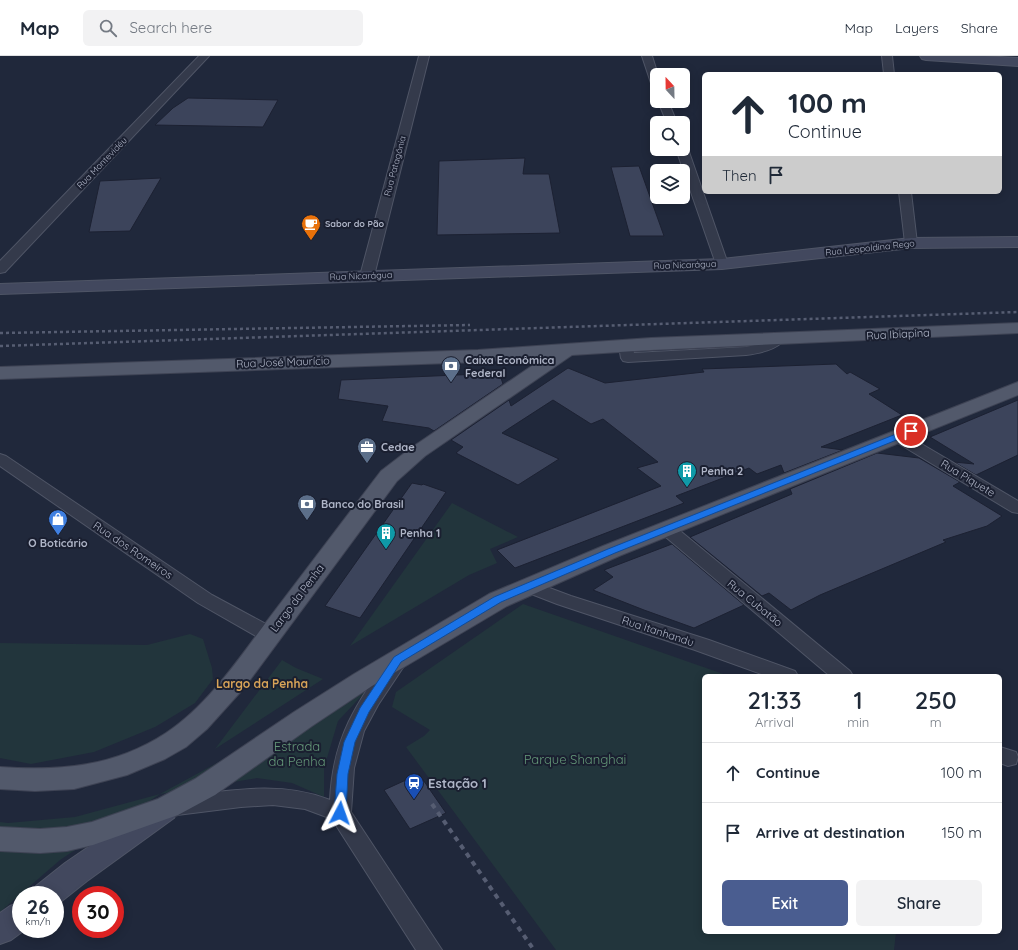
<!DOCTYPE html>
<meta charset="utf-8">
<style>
:root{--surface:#fff;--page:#f2f2f3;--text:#1f2937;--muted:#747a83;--line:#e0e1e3;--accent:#4a5d90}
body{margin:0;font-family:Quicksand,sans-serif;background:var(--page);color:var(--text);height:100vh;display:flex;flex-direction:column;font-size:15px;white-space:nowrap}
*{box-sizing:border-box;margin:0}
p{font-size:13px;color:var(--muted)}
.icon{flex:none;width:22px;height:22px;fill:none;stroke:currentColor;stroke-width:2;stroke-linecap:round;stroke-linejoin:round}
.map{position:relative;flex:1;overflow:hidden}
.sheet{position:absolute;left:702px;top:618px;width:300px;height:260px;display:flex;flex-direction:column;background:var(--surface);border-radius:6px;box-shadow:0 2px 10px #0003}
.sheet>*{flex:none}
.top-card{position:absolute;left:702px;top:16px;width:300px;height:122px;border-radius:6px;box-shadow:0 2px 10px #0003;background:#fff;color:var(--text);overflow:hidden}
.needle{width:26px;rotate:338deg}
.buttons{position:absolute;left:650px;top:12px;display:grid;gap:8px}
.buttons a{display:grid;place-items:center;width:40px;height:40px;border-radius:6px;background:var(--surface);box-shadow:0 2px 10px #0003;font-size:20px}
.speed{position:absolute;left:12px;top:830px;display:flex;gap:8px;font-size:20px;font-weight:700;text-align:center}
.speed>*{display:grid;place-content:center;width:52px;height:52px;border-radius:50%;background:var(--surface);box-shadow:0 2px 10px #0003;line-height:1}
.speed small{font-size:10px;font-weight:400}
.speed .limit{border:6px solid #d22;background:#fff;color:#111}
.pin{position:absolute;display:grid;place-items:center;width:34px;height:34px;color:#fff;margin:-17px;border:2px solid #fff;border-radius:50%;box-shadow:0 1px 4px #0007}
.me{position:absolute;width:44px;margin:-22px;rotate:4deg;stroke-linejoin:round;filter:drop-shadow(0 0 3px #0008)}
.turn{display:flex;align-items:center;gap:14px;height:84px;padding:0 20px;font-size:18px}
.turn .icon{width:52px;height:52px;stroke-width:2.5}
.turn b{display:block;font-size:28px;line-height:34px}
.then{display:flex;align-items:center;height:38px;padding:0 20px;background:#0003;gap:8px;font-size:15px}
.eta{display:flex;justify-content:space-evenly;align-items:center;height:68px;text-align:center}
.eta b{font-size:24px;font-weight:600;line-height:28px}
.button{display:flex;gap:8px;margin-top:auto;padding:8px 20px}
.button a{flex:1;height:46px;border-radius:6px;background:var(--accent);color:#fff;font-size:16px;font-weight:600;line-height:46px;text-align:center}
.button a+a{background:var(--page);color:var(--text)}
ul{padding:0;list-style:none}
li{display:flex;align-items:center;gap:12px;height:60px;padding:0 20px;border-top:1px solid var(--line)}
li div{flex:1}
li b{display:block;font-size:15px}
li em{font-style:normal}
header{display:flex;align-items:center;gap:24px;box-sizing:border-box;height:56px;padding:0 20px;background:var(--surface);border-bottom:1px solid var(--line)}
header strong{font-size:19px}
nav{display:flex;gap:22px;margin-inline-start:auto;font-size:14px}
.search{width:280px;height:36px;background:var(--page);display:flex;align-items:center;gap:10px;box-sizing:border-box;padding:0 14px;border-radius:6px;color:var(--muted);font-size:15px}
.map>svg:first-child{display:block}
.green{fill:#22353c}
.building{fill:#3c445b;stroke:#1c2132}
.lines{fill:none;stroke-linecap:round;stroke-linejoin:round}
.street-casing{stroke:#4f5566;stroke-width:2}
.secondary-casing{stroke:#4f5566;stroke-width:2}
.primary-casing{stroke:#3e4354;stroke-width:2}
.street{fill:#343a4b;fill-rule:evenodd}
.secondary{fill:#42485e;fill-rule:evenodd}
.primary{fill:#52596b;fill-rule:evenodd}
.rail-far1{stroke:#565d72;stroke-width:2.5;stroke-dasharray:3 3;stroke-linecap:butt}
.rail{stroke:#565d72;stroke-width:4;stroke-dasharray:5 5;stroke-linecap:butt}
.route{fill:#1a73e8;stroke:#114b97}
.labels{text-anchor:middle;stroke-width:4;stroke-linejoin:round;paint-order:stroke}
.far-street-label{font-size:9px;fill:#afb5c7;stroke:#1a1f30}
.far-poi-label{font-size:9px;font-weight:bold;fill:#afb5c7;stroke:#1a1f30;text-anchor:start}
.street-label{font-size:11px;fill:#afb5c7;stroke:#1a1f30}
.poi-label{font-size:11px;font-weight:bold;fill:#afb5c7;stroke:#1a1f30;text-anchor:start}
.neighbourhood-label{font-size:12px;font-weight:bold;fill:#d9a458;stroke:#1a1f30}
.near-park-label{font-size:13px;fill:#659979;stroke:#1a1f30}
.near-poi-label{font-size:13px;font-weight:bold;fill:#afb5c7;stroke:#1a1f30;text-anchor:start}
</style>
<header>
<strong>Map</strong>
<div class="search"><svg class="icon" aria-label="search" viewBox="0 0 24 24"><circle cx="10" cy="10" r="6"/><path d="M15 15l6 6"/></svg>Search here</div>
<nav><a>Map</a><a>Layers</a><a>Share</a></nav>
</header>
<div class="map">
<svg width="1018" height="894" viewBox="0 0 1018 894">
<rect width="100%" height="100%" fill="#20283b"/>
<path class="green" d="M452 447 518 481 490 493 497 507 469 519 350 590Z
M523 548 729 620H704V876H896L894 894H556L406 691 424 680 430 674 392 651 396 636Z
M190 578 203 583 212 612 213 623 195 647 155 671 94 696 31 708 0 702V587L147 589Z
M282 604 296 612 323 623 215 693Z
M384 616 338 665 324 712V741L292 727 257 722 160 738 60 804 0 856V766L8 767 75 761 160 738Z"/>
<path class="building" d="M188 42 278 44 263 71 155 69 173 52Z
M525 102 523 118H549L560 177 437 179 439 105Z
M639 110 664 180H630L611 111Z
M161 122 130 175 89 176 100 125Z
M836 308 847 318 850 316 880 333 869 338 902 359 821 391 843 394 784 417 781 409 757 418 749 412 676 440 684 447 515 512 497 494 661 430 637 412 658 406 603 363 591 368 553 344 502 377 559 403 518 429 456 397 463 391 451 384 509 344 511 350 568 312 605 327 704 316 702 313Z
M480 318 500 319 503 328 434 375 429 372 382 365 388 350 338 343 341 324Z
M1018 344V399L976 419 954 406 974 408 930 381Z
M877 397 919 402 960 426 953 430 1002 460 987 470 943 484 946 486 820 539 791 554 769 537 762 540 690 481 792 438 790 433Z
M412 427 422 429 423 428 446 436 360 562 325 550Z
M672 488 744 549 694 572 644 554 593 534 613 521 604 514Z
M419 718 446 757 410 773 384 734Z"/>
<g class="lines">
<g class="street-casing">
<path id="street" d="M199 0H209L5 216 0 217V205Z
M419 0H429L374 220 372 223H362L360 220Z
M642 0H652L658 19H657V33L652 30Z
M882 0H892L894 18H884Z
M658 45H668L677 67H667Z
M683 90 688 93 728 208 727 211H717L716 208 676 93H683Z
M899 136H911L917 187 915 190H907L905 187Z
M778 279 783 280 785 283C777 294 759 297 746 299L628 306 623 305 621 302 619 290 621 287 626 286 631 287 634 297 746 291 755 289Z
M897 375 903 377 1018 445V457L1012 456 891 383 889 380 891 377Z
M0 398 6 400 212 539 277 574 280 579 277 584 270 586 263 584 198 547 0 410Z
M667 468 673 469 850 615 853 620H830L661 477 658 473 661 469Z
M528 524 571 540 709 584 795 615 798 620H767L695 594 557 548 521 534 519 530 521 526Z
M398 597 405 599 408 604 378 649 364 675 354 712 351 756 442 894H416L332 763 305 753 273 749 241 751 177 759 169 756 166 750 169 744 177 741C228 735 280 724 330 744 333 681 356 648 391 599Z
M1000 691 1016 696 1018 701 1016 708 1008 710 1000 707Z"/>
</g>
<g class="secondary-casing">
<path id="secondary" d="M920 0H983L1018 2V10L926 4 922 3Z
M1018 181V191L911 192 722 213 0 238V228L722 203 911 182Z
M164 743 174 746 178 754 174 762 87 825 58 848 55 849V839H32L36 830 65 807 154 746Z
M21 846V873H26L11 884 0 888V857L10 850Z"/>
</g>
<g class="primary-casing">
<path id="primary" d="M1018 267V277L651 294 572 299 425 400 397 425 244 632 207 673 186 691 165 703 127 719 74 733 35 735 0 733V711C60 715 114 711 166 677 206 651 239 603 267 565 305 515 343 465 381 415L411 392 545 301 478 306 0 323V311L478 294 651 282Z
M1018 326V339L619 500 507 550 372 630 312 670 215 739 178 759 93 789 67 795 40 797 0 795V771L40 773 67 771 92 766 158 743 195 723 294 656 354 618 489 538 603 490Z"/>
</g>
<use href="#street" class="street"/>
<use href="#secondary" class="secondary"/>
<use href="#primary" class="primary"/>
<path class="rail-far1" d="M0 277 470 269
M0 290 1018 256"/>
<path class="rail" d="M432 748 534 894"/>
</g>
<path class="route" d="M911 372 915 375 914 377 615 497 501 546 401 606 369 656 355 686 348 718 346 757 344 760 340 761 335 760 334 757 337 718 344 686 360 652 394 601 494 541 608 493Z"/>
<defs>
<g id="cafe-pin" transform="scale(1)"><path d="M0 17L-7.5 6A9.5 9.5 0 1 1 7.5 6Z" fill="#e8710a" stroke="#1a1f30"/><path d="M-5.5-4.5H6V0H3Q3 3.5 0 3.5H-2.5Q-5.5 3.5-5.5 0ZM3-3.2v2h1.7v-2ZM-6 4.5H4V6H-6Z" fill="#fff"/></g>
<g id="bank-pin" transform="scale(1)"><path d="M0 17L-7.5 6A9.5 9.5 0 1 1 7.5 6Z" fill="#5c6f8a" stroke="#1a1f30"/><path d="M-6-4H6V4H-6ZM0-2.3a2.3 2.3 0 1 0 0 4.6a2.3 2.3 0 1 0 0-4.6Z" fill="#fff"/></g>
<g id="office-pin" transform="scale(1)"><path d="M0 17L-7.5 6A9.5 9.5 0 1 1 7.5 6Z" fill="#5c6f8a" stroke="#1a1f30"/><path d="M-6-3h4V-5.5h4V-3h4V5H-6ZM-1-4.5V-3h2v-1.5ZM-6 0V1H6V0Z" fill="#fff"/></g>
<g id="building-pin" transform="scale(1)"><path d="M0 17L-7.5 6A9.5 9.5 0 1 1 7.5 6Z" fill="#0f9aa8" stroke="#1a1f30"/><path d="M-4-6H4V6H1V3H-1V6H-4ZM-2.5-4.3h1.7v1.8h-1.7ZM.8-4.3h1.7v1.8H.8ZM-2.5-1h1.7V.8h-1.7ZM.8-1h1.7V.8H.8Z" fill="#fff"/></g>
<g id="shop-pin" transform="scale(1)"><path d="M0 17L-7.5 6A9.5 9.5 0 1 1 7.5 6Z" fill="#3f7fe0" stroke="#1a1f30"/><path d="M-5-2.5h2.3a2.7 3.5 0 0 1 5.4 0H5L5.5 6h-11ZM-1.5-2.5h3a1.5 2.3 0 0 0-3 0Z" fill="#fff"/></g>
<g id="station-pin" transform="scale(1)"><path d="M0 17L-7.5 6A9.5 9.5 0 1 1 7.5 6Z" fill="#1a4fb4" stroke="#1a1f30"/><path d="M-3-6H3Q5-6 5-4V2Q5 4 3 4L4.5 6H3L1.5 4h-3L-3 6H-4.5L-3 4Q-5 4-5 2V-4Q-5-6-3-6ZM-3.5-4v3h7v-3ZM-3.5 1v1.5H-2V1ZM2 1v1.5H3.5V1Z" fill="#fff"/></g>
</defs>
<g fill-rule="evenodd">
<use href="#cafe-pin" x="311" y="168"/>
<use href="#bank-pin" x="451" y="310"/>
<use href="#office-pin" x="367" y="391"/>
<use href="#building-pin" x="687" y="415"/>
<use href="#bank-pin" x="307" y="448"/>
<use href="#shop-pin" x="58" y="463"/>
<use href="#building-pin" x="386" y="477"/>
<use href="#station-pin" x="414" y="727"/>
</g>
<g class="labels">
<g class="far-street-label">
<text transform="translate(102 107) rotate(-46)" y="3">Rua Montevidéu</text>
<text transform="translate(395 110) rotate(-75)" y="3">Rua Patagônia</text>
<text transform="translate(870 192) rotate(-6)" y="3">Rua Leopoldina Rego</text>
<text transform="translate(685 209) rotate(-2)" y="3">Rua Nicarágua</text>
<text transform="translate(361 220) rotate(-2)" y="3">Rua Nicarágua</text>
</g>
<g class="far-poi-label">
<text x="325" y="171">Sabor do Pão</text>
</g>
<g class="street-label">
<text transform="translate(898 278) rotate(-3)" y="4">Rua Ibiapina</text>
<text transform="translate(283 306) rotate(-2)" y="4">Rua José Maurício</text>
<text transform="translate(968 422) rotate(31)" y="4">Rua Piquete</text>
<text transform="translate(133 494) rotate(34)" y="4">Rua dos Romeiros</text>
<text transform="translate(297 542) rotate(-53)" y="4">Largo da Penha</text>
<text transform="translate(755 547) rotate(39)" y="4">Rua Cubatão</text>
<text transform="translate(658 575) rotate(18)" y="4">Rua Itanhandu</text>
</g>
<g class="poi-label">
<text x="465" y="308">Caixa Econômica<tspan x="465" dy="13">Federal</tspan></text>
<text x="381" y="395">Cedae</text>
<text x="701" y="419">Penha 2</text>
<text x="321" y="452">Banco do Brasil</text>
<text x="400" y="481">Penha 1</text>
<text x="58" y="491" text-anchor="middle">O Boticário</text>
</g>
<g class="neighbourhood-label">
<text x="262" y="632">Largo da Penha</text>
</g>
<g class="near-park-label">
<text x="297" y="695">Estrada<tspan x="297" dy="15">da Penha</tspan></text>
<text x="575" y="708">Parque Shanghai</text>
</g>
<g class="near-poi-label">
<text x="428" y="732">Estação 1</text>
</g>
</g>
</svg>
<div class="buttons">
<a><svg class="needle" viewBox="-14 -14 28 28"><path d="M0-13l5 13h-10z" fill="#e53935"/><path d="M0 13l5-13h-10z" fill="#747a83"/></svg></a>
<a><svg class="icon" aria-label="search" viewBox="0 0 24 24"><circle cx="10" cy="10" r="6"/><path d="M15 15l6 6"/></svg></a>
<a><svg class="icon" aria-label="layers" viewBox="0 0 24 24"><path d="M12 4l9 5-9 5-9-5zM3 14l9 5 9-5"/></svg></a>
</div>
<div class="speed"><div>26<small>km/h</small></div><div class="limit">30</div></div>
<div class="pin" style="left:911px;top:375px;background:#d93025"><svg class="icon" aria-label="arrive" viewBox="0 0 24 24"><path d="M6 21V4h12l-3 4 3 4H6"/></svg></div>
<svg class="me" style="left:340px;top:757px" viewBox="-20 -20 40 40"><path d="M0-17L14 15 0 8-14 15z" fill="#1a73e8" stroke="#fff" stroke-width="4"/></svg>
<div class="top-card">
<div class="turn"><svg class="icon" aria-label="ahead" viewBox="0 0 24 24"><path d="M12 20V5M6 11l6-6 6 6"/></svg><div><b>100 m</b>Continue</div></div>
<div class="then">Then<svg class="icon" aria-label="arrive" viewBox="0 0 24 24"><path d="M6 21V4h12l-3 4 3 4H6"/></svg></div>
</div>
<section class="sheet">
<div class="eta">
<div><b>21:33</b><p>Arrival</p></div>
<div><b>1</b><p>min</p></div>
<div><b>250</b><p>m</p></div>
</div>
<ul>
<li><svg class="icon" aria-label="ahead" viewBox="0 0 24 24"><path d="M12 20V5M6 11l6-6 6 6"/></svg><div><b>Continue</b></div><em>100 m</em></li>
<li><svg class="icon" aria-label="arrive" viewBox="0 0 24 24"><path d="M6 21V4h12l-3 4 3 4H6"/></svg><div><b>Arrive at destination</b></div><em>150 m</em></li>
</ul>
<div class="button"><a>Exit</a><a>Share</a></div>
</section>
</div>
